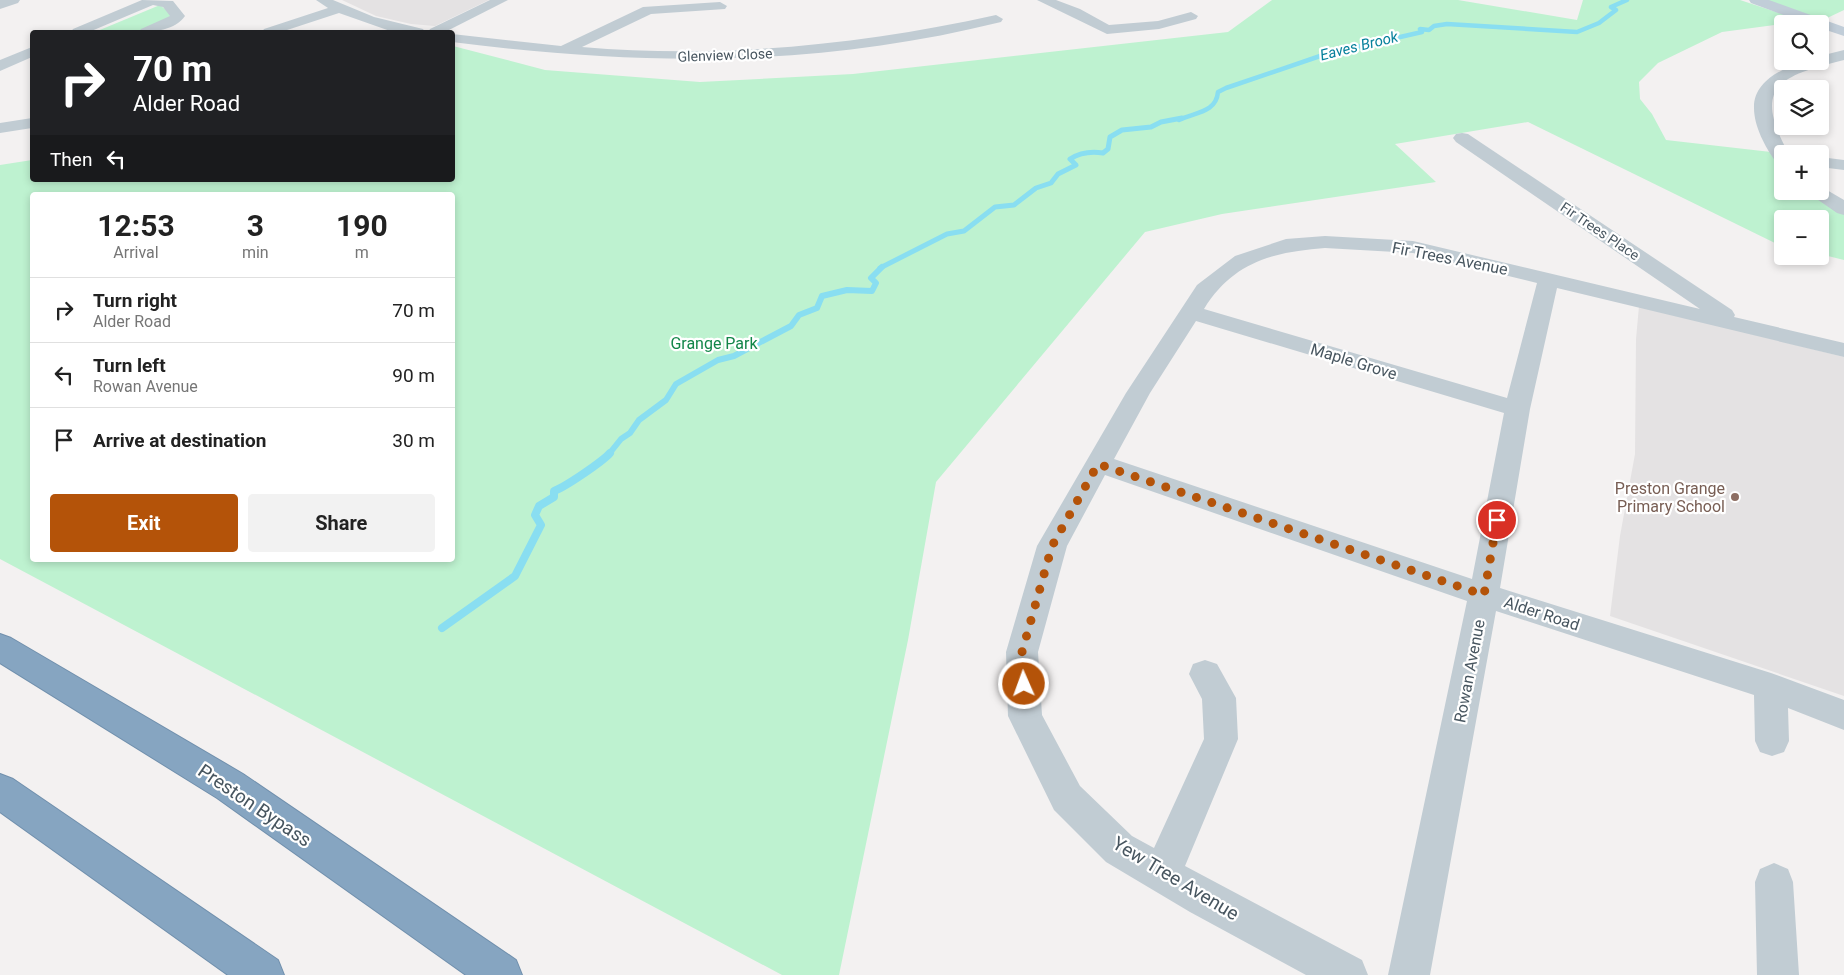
<!DOCTYPE html>
<meta charset="utf-8">
<style>
:root{--surface:#fff;--page:#f2f2f2;--text:#222;--muted:#767676;--line:#e0e0e0;--accent:#b45309}
body{margin:0;font-family:Roboto,sans-serif;background:var(--page);color:var(--text);height:100vh;display:flex;flex-direction:column;font-size:19px;white-space:nowrap}
*{box-sizing:border-box;margin:0}
p{font-size:16px;color:var(--muted)}
.icon{flex:none;width:28px;height:28px;fill:none;stroke:currentColor;stroke-width:2;stroke-linecap:round;stroke-linejoin:round}
.map{position:relative;flex:1;overflow:hidden}
.panel{position:absolute;left:30px;top:192px;width:425px;height:370px;display:flex;flex-direction:column;background:var(--surface);border-radius:5px;box-shadow:0 2px 8px #0003}
.panel>*{flex:none}
.hud{position:absolute;left:30px;top:30px;width:425px;height:152px;border-radius:5px;box-shadow:0 2px 8px #0003;background:#202124;color:#fff;overflow:hidden}
.tools{position:absolute;left:1774px;top:15px;display:grid;gap:10px}
.tools a{display:grid;place-items:center;width:55px;height:55px;border-radius:5px;background:var(--surface);box-shadow:0 2px 8px #0003;font-size:25px}
.pin{position:absolute;display:grid;place-items:center;width:42px;height:42px;color:#fff;margin:-21px;border:2px solid #fff;border-radius:50%;box-shadow:0 1px 5px #0007}
.me{position:absolute;width:55px;margin:-28px;rotate:358deg;stroke-linejoin:round;filter:drop-shadow(0 0 4px #0008)}
.turn{display:flex;align-items:center;gap:18px;height:105px;padding:0 20px;font-size:22px}
.turn .icon{width:65px;height:65px;stroke-width:2.5}
.turn b{display:block;font-size:35px;line-height:42px}
.then{display:flex;align-items:center;height:48px;padding:0 20px;background:#0003;gap:10px;font-size:19px}
.eta{display:flex;justify-content:space-evenly;align-items:center;height:85px;text-align:center}
.eta b{font-size:30px;font-weight:700;line-height:35px}
.cta{display:flex;gap:10px;margin-top:auto;padding:10px 20px}
.cta a{flex:1;height:58px;border-radius:5px;background:var(--accent);color:#fff;font-size:20px;font-weight:700;line-height:58px;text-align:center}
.cta a+a{background:var(--page);color:var(--text)}
ul{padding:0;list-style:none}
li{display:flex;align-items:center;gap:15px;height:65px;padding:0 20px;border-top:1px solid var(--line)}
li div{flex:1}
li b{display:block;font-size:19px}
li em{font-style:normal}
.map>svg:first-child{display:block}
.education{fill:#e4e2e3}
.green{fill:#bef2d0;fill-rule:evenodd}
.lines{fill:none;stroke-linecap:round;stroke-linejoin:round}
.stream-far3{stroke:#89def1;stroke-width:4.5}
.stream-far2{stroke:#89def1;stroke-width:5}
.stream-far1{stroke:#89def1;stroke-width:6}
.stream{stroke:#89def1;stroke-width:8}
.highway-casing{stroke:#7190ad;stroke-width:2}
.street{fill:#c1ccd3;fill-rule:evenodd}
.secondary{fill:#c1cdd8;fill-rule:evenodd}
.highway{fill:#86a5c1;fill-rule:evenodd}
.route{stroke:#b45309;stroke-width:9;stroke-dasharray:0 16.2}
.education-dot{fill:#8d6e63;stroke:#fff;stroke-width:2}
.labels{text-anchor:middle;stroke-width:4.5;stroke-linejoin:round;paint-order:stroke}
.far-street-label{font-size:14px;fill:#47555f;stroke:#fff}
.far-water-label{font-size:15px;font-style:italic;fill:#07819c;stroke:#fff}
.street-label{font-size:16px;fill:#47555f;stroke:#fff}
.park-label{font-size:16px;fill:#138649;stroke:#fff}
.education-label{font-size:16px;fill:#785e54;stroke:#fff;text-anchor:end}
.near-street-label{font-size:19px;fill:#47555f;stroke:#fff}
</style>
<div class="map">
<svg width="1844" height="975" viewBox="0 0 1844 975">
<rect width="100%" height="100%" fill="#f3f1f1"/>
<path class="education" d="M342 0H489L435 26 411 24 376 16Z
M1639 306 1844 357V696L1610 616 1620 536 1635 454 1636 339Z"/>
<path class="green" d="M1272 0H1458L1577 20 1583 0H1740L1804 21 1722 32 1658 63 1639 82 1640 99 1652 114 1666 140 1771 152 1782 165V191H1812L1844 213V260L1820 254V219H1782V246L1779 245 1528 122 1395 144 1436 182 1222 214 1145 232 936 482 908 640 839 975H782L0 559V165L32 160V180H452L453 46 545 70 700 82 853 74 1228 32ZM32 195H452V560H32Z
M1766 0H1844V10L1823 20Z
M160 5 173 16 140 32H95Z"/>
<g class="lines">
<path class="stream-far3" d="M1179 120C1195 112 1216 113 1218 92L1226 88 1326 54 1422 32 1420 29 1429 30 1434 26 1447 24 1577 32 1599 23 1616 10 1611 7 1627 0"/>
<path class="stream-far2" d="M880 268 947 234 964 231 995 207 1014 205 1036 188 1051 183 1058 174 1076 165 1070 159C1081 152 1091 151 1103 153L1108 149 1110 137 1122 130 1151 127 1161 122 1182 118"/>
<path class="stream-far1" d="M609 454 621 439 630 433 639 420 666 400 676 384 718 360 734 356 791 326 799 315 817 308 822 296 847 290 872 291 876 283 871 278 882 267"/>
<path class="stream" d="M442 628 515 576 541 525 535 515 539 506 554 497V491C565 487 602 462 610 453"/>
<g class="highway-casing">
<path id="highway" d="M0 634 11 638 243 774 516 960 522 975H466L217 798 0 663Z
M0 774 13 779 278 960 284 975H228L0 812Z"/>
</g>
<path class="street" d="M0 0H20L18 3 0 9Z
M142 0 173 1 185 16C175 30 155 32 139 32L141 29 170 16 163 7 153 5 89 32H71L73 29Z
M316 0H333L374 17 423 29 425 32H393L339 13 281 32H262L264 29 328 8Z
M490 0H508L445 32H428L430 29Z
M1037 0H1056L1080 9 1109 25 1158 21 1191 12 1198 16 1196 19 1159 29 1107 34Z
M720 2 727 6 725 9 651 14 582 47C721 59 860 45 996 15L1003 19 1001 22C815 68 641 66 452 42V34L561 46 643 7Z
M32 47V57L0 71V60Z
M1844 50V60C1780 76 1751 86 1789 154H1782V163L1776 162C1765 147 1754 126 1754 108 1753 77 1795 61 1820 61V56Z
M32 118V128L0 133V123Z
M1462 133 1468 134 1732 310 1735 315 1734 317 1844 343V357L1557 288 1530 409 1500 588 1771 673 1844 700V730L1788 708 1789 741 1784 752 1772 756 1760 752 1755 741 1754 695 1496 611 1430 975H1388L1467 601 1105 475 1067 546 1038 652 1042 715 1080 786 1132 836 1154 848 1204 739 1202 699 1189 674 1193 664 1205 660 1217 664 1236 698 1238 739 1185 866 1362 960 1368 975H1306L1190 912 1106 862 1054 810 1008 716 1006 652 1037 546 1126 393 1197 285 1235 256 1286 239 1325 236 1413 241 1700 309 1456 142 1453 138 1456 134ZM1325 248 1413 253 1537 283 1507 398 1204 309C1233 262 1273 252 1325 248ZM1196 321 1504 413 1472 579 1114 459 1150 393Z
M1820 157 1844 160V170L1820 167Z
M1820 186 1844 200V215L1837 213 1811 195 1809 191H1820Z
M1774 863 1788 869 1793 882 1799 975H1757L1755 882 1760 869Z"/>
<path class="secondary" d="M1749 0H1769L1844 27V36L1820 28V24H1808L1751 3Z"/>
<use href="#highway" class="highway"/>
</g>
<g class="lines">
<path class="route" d="M1024 684 1022 652 1052 546 1098 464 1484 595 1497 520"/>
</g>
<circle class="education-dot" cx="1735" cy="497" r="5"/>
<g class="labels">
<g class="far-street-label">
<text transform="translate(725 55) rotate(-2)" y="5">Glenview Close</text>
<text transform="translate(1600 231) rotate(34)" y="5">Fir Trees Place</text>
</g>
<g class="far-water-label">
<text transform="translate(1359 46) rotate(-14)" y="5">Eaves Brook</text>
</g>
<g class="street-label">
<text transform="translate(1450 258) rotate(11)" y="6">Fir Trees Avenue</text>
<text transform="translate(1354 361) rotate(17)" y="6">Maple Grove</text>
<text transform="translate(1542 613) rotate(18)" y="6">Alder Road</text>
<text transform="translate(1469 671) rotate(-79)" y="6">Rowan Avenue</text>
</g>
<g class="park-label">
<text x="714" y="349">Grange Park</text>
</g>
<g class="education-label">
<text x="1725" y="494">Preston Grange<tspan x="1725" dy="18">Primary School</tspan></text>
</g>
<g class="near-street-label">
<text transform="translate(255 805) rotate(34)" y="7">Preston Bypass</text>
<text transform="translate(1176 878) rotate(31)" y="7">Yew Tree Avenue</text>
</g>
</g>
</svg>
<div class="tools">
<a><svg class="icon" aria-label="search" viewBox="0 0 24 24"><circle cx="10" cy="10" r="6"/><path d="M15 15l6 6"/></svg></a>
<a><svg class="icon" aria-label="layers" viewBox="0 0 24 24"><path d="M12 4l9 5-9 5-9-5zM3 14l9 5 9-5"/></svg></a>
<a>+</a>
<a>−</a>
</div>
<div class="pin" style="left:1497px;top:520px;background:#d93025"><svg class="icon" aria-label="arrive" viewBox="0 0 24 24"><path d="M6 21V4h12l-3 4 3 4H6"/></svg></div>
<svg class="me" style="left:1024px;top:684px" viewBox="-20 -20 40 40"><circle r="17" fill="#b45309" stroke="#fff" stroke-width="3"/><path d="M0-11L8 9 0 5-8 9z" fill="#fff"/></svg>
<div class="hud">
<div class="turn"><svg class="icon" aria-label="right" viewBox="0 0 24 24"><path d="M7 20v-9h11M14 6l5 5-5 5"/></svg><div><b>70 m</b>Alder Road</div></div>
<div class="then">Then<svg class="icon" aria-label="left" viewBox="0 0 24 24"><path d="M17 20v-9H6M10 6l-5 5 5 5"/></svg></div>
</div>
<section class="panel">
<div class="eta">
<div><b>12:53</b><p>Arrival</p></div>
<div><b>3</b><p>min</p></div>
<div><b>190</b><p>m</p></div>
</div>
<ul>
<li><svg class="icon" aria-label="right" viewBox="0 0 24 24"><path d="M7 20v-9h11M14 6l5 5-5 5"/></svg><div><b>Turn right</b><p>Alder Road</p></div><em>70 m</em></li>
<li><svg class="icon" aria-label="left" viewBox="0 0 24 24"><path d="M17 20v-9H6M10 6l-5 5 5 5"/></svg><div><b>Turn left</b><p>Rowan Avenue</p></div><em>90 m</em></li>
<li><svg class="icon" aria-label="arrive" viewBox="0 0 24 24"><path d="M6 21V4h12l-3 4 3 4H6"/></svg><div><b>Arrive at destination</b></div><em>30 m</em></li>
</ul>
<div class="cta"><a>Exit</a><a>Share</a></div>
</section>
</div>
